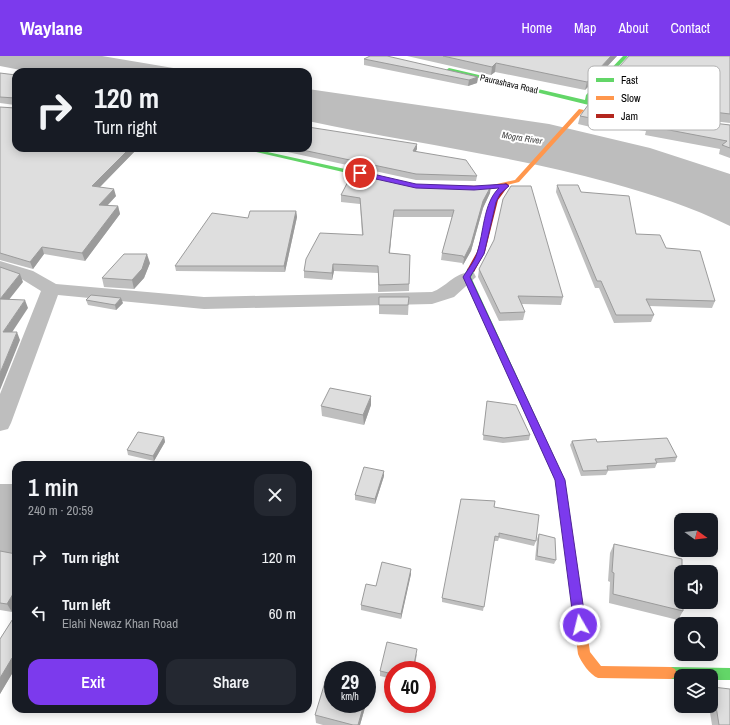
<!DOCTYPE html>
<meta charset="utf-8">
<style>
:root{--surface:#171b24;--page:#242831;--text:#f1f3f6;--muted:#9ea1a6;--accent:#7c3aed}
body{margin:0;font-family:"Archivo Narrow",sans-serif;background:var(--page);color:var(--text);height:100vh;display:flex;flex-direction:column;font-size:15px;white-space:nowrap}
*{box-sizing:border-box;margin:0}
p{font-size:13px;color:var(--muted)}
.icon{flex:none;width:22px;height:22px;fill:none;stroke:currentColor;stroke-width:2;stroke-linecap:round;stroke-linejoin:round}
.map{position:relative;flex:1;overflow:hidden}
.drawer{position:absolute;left:12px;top:405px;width:300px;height:252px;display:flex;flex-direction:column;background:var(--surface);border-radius:12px;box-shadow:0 2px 10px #0003}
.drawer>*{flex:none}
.banner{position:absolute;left:12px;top:12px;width:300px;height:84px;border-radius:12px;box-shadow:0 2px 10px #0003;background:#171b24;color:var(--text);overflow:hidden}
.needle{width:26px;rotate:105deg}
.controls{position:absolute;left:674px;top:457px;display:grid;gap:8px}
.controls a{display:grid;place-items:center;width:44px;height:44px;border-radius:8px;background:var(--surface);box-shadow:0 2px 10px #0003;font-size:20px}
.speed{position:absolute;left:324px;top:605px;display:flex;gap:8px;font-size:20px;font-weight:700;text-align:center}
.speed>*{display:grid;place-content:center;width:52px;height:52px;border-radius:50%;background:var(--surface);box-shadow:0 2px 10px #0003;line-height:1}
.speed small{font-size:10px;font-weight:400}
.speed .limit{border:6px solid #d22;background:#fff;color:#111}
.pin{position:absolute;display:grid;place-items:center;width:34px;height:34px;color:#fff;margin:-17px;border:2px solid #fff;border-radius:50%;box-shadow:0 1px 4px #0007}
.me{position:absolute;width:44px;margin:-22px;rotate:352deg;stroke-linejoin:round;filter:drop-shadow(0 0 3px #0008)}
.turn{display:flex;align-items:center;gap:14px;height:84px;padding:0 16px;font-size:18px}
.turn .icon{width:52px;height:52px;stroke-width:2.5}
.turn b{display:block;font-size:28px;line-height:34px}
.round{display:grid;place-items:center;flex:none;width:42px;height:42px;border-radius:12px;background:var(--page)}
.summary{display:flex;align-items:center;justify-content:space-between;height:68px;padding:0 16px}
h1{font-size:24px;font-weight:600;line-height:30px}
.button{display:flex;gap:8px;margin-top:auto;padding:8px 16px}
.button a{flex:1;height:46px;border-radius:12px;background:var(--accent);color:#fff;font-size:16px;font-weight:600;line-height:46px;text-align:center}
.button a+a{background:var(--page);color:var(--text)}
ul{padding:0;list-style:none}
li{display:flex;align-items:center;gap:12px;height:56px;padding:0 16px}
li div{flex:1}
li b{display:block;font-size:15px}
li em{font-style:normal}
header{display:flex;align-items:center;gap:24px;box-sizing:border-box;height:56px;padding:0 20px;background:var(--accent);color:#fff}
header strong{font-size:19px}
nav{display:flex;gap:22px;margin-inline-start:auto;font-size:14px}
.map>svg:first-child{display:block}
.water{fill:#bdbdbd}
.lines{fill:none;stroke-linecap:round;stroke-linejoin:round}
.street{fill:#bebebe;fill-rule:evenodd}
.fast{fill:#63d668;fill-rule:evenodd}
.slow{fill:#ff974d;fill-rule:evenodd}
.jam{fill:#b3261e;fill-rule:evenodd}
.wall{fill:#bfbfbf}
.shaded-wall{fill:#9b9b9b}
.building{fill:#dedede;stroke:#9b9b9b}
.route{fill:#7c3aed;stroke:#51269a}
.labels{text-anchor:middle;stroke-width:4;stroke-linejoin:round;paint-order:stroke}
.far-street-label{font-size:9px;fill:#000;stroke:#fff}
.far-water-label{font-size:9px;font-style:italic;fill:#424242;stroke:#fff}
.key{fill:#fff;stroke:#b2b2b2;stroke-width:1}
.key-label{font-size:11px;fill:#000}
</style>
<header>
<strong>Waylane</strong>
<nav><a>Home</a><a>Map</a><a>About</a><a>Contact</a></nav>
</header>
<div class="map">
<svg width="730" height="669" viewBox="0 0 730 669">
<rect width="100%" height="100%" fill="#fff"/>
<path class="water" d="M0 0H102L197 16H31L0 10Z
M308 33 549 68 650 92 730 118V170C692 151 651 138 611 127 511 99 409 87 308 65Z
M0 428H16V499L0 496Z"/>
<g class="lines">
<path class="street" d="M0 205 33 215 56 228 204 241 432 236C447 231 457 213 474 217L476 221 454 241 432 248 204 253 58 239 11 367 8 373 0 375V338L41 235 20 222 0 216Z"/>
<path class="fast" d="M623 0H628L591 40V45L603 49V51L601 52 446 14 449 12 585 44 586 39Z
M239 92H250L395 124 398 126 395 128Z
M468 212H471L475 214 471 221 565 424 572 473 571 476 567 477 563 476 562 473 555 424 463 221Z
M671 611 730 612V624H711V620H681V623H671L667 621 665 617 667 613Z"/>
<path class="slow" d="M579 53 584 54 519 126 488 134 437 133 434 131 437 129 488 130 515 124Z
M567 469 571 470 572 473 590 596 601 610 671 611 675 613 677 617 675 621 671 623 598 622C590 619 581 606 578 598L562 473 563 470Z"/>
<path class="jam" d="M506 127 509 129 498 144 485 196 474 216H468L467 214 477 196 492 144 504 128Z"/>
</g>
<path class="wall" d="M407 0H617L585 34 495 16 491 19Z
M730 0V67L678 61 596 43 598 34Z
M364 3 478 21 477 27 468 30 364 9Z
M0 17 136 94 100 131 116 140 108 149 118 150 120 158 85 205 44 198 33 213 0 204V51L15 52V49L0 47Z
M580 60 680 63 730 69V102L719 98 720 93 645 79 646 75 601 69 599 73 578 68Z
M269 92 417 93 416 95 477 120 476 125 416 124Z
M557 129 581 136 636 178 666 192 715 245 712 252 649 250 654 259 651 266 614 267 599 232H595L556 136Z
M416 130 490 137 483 152 471 195 463 209 462 207 441 204 442 197 452 161H393L390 197 410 199 409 235 378 236V217L334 215 332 224 304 222V215L362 179 360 148 341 146V139Z
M296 155 297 161 285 216 176 215 175 210 248 162Z
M150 207 144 222 134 233 104 231 102 222Z
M479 213 563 241 561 249 522 248 525 256 523 264 499 265 478 221Z
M379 241H409L408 259 379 258Z
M86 244 123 247 116 254 88 249Z
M487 345 530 379 529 384 503 387 483 384Z
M371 349 364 369 322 360 321 350Z
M164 381 165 386 154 405 128 399 127 394Z
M572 385 597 386 677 401 675 406 657 407 655 412 608 415 606 419 581 420 570 389Z
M384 420 375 448 355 444V439Z
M494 451 536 485 534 490 499 482 498 485H494L483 555 442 546V542Z
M539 478 556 504 554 508 535 504 537 483Z
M614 488 683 555 678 564 609 547 610 526 608 525 610 497Z
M0 495 12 556 0 554Z
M411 518 401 563 361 554V549L376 530Z
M16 558V611L0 638V583Z
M417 598 414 614H393V623L380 620V615Z
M713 631 730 669H712L709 650H711V633Z
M333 648H366L360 669H323L316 667 315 659Z"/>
<path class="shaded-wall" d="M611 0H617L585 34 587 26Z
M496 7 495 16 491 19 492 11Z
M478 21 477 27 468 30 469 24Z
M603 60 601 69 599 73 601 64Z
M417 88V93L413 100V95Z
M130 92H136V94L94 137 92 130Z
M491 130 490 137 483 152 471 195 463 209 464 202 483 145Z
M114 133 116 140 101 156 99 149Z
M118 150 120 158 85 205 82 197Z
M394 154 393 161 389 204V197Z
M296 155 297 161 285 216 284 210Z
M42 191 44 198 33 213 30 206Z
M147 198 150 207 144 222 134 233 132 224Z
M333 208 334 215 332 224V217Z
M20 218 23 226 4 250 0 243Z
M121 242 123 247 116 254 115 249Z
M25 244 28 252 7 284 3 276Z
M17 276 20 284 0 334V317Z
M371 340V349L364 369 363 359Z
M164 381 165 386 154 405 153 400Z
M384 415V420L375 448V443Z
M411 513V518L401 563V558Z
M16 533V548L12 556 7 548Z
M12 602 16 608V611L0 638V622Z
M364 648H366L360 669H358Z"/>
<path class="building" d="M370 0H387L478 21 469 24 364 3Z
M443 0H611L587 26 496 7 492 11Z
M629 0H730V58L681 52 598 34Z
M0 17 16 19V92H130L92 130 114 133 99 149 118 150 82 197 42 191 30 206 0 197V51L15 52V42L0 41Z
M591 45 680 63 730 69V92L722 89 727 85 648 70 649 67 603 60 601 64 580 60Z
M308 71 417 88 413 95 466 104 477 120 416 118 293 92H308Z
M353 116 416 130 475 132 491 130 483 145 471 188 464 202 463 200 442 197 454 154H394L389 197 410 199 409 228 379 229 378 210 333 208 332 217 304 215 306 203 320 177 363 179 360 142 341 139Z
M557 129H578L581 136 629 140 636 178 660 179 666 192 700 195 715 245 646 243 654 259H616L601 225H597Z
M511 130H531L563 241 518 240 525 256 500 257 479 213 494 184 503 143Z
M250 155H296L284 210H175L212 157 248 162Z
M124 198H147L142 213 132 224 102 222Z
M0 211 20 218 0 243 25 244 3 276H17L0 317Z
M91 239 121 242 115 249 86 244Z
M379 241H409L408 249H379Z
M330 332 371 340 363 359 321 350Z
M487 345 516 349 530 379 504 382 483 379Z
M138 376 164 381 153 400 127 394Z
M667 382 677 401 655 403 657 407 607 410 608 414 583 415 572 385 596 383 597 386Z
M364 411 384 415 375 443 355 439Z
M461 443 495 445 494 451 539 459 536 485 499 477V481L495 480 484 551 442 542Z
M539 478 555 482 556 504 537 500Z
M614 488 682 503V516H681V546H683V555L613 538 614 517 612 516Z
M0 495 16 498V533L7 548 0 547Z
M382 506 411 513 401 558 361 549 366 528 376 530Z
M16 558V603L12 602 0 622V583Z
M387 586 417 593 413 614H393V618L380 615Z
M326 623 333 625V648H364L358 669H353L315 659Z
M713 631 730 633V669H719Z"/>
<path class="route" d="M360 115 416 128 474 130 506 128 509 130 500 138 496 146 484 198 470 221 565 424 586 569 584 573 580 575 576 573 574 569 555 424 463 221C468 213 475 205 477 197 484 177 483 147 499 132L474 134 416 132 358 119V116Z"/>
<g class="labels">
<g class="far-street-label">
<text transform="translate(509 28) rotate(13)" y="3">Paurashava Road</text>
</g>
<g class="far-water-label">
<text transform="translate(522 82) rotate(9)" y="3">Mogra River</text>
</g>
</g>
<rect x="588" y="10" width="132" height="64" rx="6" class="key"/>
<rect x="596" y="22" width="18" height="4" fill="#63d668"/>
<rect x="596" y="40" width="18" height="4" fill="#ff974d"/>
<rect x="596" y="58" width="18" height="4" fill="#b3261e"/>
<g class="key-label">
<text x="621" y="28">Fast</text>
<text x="621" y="46">Slow</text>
<text x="621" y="64">Jam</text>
</g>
</svg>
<div class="controls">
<a><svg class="needle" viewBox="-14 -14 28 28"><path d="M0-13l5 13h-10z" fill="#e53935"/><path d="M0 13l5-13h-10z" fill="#9ea1a6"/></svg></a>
<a><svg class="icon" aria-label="sound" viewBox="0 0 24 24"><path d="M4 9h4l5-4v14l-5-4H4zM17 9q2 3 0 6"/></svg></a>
<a><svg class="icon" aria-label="search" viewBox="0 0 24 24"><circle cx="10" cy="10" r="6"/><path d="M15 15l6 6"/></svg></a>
<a><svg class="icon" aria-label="layers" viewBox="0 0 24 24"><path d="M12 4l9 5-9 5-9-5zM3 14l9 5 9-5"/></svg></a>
</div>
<div class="speed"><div>29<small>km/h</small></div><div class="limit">40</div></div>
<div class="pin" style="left:360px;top:117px;background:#d93025"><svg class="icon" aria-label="arrive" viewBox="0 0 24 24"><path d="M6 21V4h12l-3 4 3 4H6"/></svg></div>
<svg class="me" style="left:580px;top:569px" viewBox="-20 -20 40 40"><circle r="17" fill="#7c3aed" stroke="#fff" stroke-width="3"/><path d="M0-11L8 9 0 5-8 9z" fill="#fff"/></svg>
<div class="banner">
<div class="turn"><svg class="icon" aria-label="right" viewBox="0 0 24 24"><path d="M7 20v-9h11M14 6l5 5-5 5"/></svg><div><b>120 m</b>Turn right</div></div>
</div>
<section class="drawer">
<div class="summary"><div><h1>1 min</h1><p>240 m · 20:59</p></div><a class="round"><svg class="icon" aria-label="close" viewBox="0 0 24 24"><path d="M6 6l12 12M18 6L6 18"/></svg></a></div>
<ul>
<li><svg class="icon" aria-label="right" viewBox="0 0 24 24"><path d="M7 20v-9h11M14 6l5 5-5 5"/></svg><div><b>Turn right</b></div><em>120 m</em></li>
<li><svg class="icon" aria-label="left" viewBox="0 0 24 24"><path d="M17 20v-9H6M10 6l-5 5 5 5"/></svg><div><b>Turn left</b><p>Elahi Newaz Khan Road</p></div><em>60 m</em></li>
</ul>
<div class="button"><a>Exit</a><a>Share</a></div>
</section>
</div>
